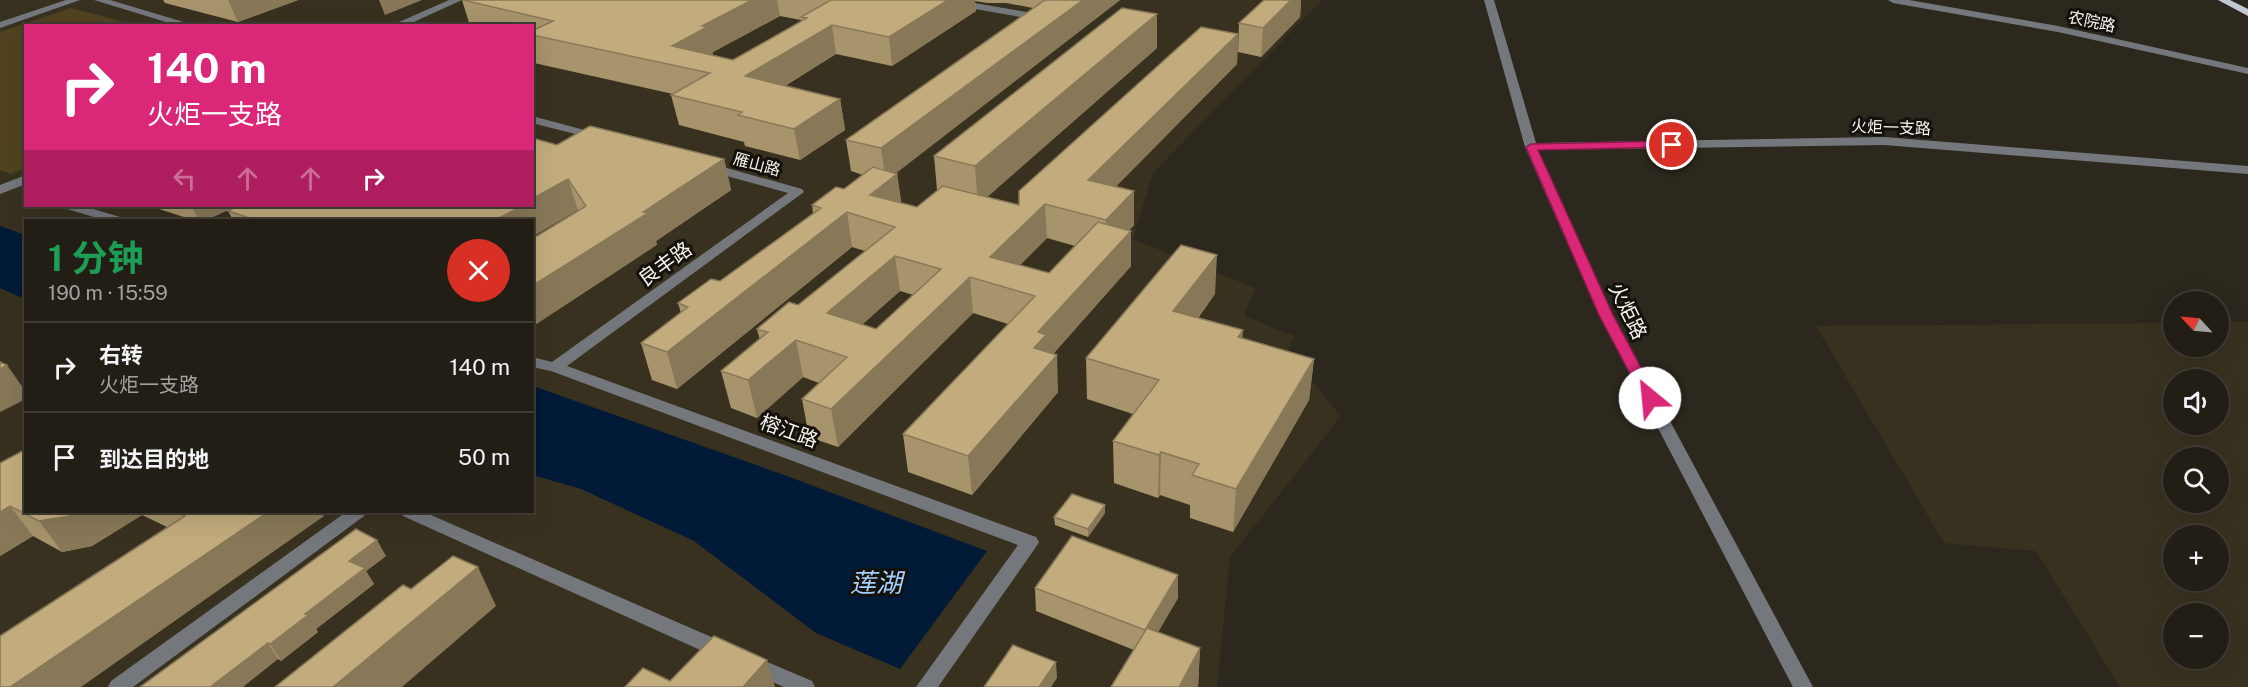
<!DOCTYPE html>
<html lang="zh">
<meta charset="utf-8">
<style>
:root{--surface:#221e16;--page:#2e2b23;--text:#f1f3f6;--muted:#a2a2a1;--line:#3f3c35}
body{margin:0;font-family:"Public Sans","Noto Sans SC",sans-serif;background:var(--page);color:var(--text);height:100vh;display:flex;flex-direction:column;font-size:22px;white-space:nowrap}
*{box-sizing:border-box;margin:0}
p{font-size:20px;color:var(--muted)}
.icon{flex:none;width:33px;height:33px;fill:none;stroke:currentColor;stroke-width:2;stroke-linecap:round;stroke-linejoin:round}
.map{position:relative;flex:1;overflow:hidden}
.panel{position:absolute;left:24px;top:219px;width:510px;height:294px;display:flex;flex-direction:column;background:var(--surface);border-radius:0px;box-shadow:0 6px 24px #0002,0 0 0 2px var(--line)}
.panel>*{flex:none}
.banner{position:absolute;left:24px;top:24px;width:510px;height:183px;border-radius:0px;box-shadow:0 6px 24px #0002,0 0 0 2px var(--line);background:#db2777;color:#fff;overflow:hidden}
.needle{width:39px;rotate:296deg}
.buttons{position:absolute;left:2163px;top:291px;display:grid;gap:12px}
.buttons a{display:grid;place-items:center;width:66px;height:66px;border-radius:50%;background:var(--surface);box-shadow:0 6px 24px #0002,0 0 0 2px var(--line);font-size:30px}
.pin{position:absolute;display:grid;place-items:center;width:51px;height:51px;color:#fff;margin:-26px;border:3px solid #fff;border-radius:50%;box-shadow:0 2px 6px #0007}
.me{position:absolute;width:66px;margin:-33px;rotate:332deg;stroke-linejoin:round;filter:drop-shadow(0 0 4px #0008)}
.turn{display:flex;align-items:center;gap:21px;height:126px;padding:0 24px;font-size:27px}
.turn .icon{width:78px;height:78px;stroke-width:2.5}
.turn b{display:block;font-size:42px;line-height:51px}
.lanes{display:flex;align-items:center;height:57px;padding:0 24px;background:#0003;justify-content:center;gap:30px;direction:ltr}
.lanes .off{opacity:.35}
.round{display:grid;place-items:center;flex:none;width:63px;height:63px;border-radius:32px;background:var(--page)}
.headline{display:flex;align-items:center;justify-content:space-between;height:102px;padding:0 24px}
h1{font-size:36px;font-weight:700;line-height:45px;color:#1e9e55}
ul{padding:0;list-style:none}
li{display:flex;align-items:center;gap:18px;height:90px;padding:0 24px;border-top:2px solid var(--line)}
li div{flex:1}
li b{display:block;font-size:22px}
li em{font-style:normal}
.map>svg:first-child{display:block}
.built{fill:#393120;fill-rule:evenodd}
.green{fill:#514220}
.water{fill:#001a37}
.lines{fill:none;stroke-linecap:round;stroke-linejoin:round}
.minor{fill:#74787d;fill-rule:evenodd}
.major{fill:#c0c9d2;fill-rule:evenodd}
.wall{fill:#a7946c;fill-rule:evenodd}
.shaded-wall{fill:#887858}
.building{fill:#c2ac7e;stroke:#887858;stroke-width:1.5;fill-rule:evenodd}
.route{fill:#db2777;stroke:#8e194d;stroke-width:1.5}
.labels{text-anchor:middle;stroke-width:6;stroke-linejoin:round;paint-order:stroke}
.far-street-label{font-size:16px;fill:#f7f4ed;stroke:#14110d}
.street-label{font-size:20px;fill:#f7f4ed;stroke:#14110d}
.near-water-label{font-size:26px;font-style:italic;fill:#a5cffc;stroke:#14110d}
</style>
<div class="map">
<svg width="2248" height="687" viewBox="0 0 2248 687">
<rect width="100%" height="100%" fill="#2d281e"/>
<path class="built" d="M0 0H1322L1153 173 1133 239 1255 288 1244 316 1294 336 1288 353 1341 416 1230 557 1217 687H0ZM26 26H532V206H26ZM26 220H532V512H26Z
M2219 322H2248V687H2120L2036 551 1944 543 1816 326 2173 323 2174 346H2218ZM2174 380H2218V424H2174ZM2174 458H2218V502H2174ZM2174 536H2218V580H2174ZM2174 614H2218V658H2174Z"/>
<path class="green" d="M71 8 135 25 26 26 25 168 11 174 0 170V32Z"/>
<path class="water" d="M0 226 25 235V299L0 288Z
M533 386 787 476 987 551 900 669 816 633 694 541 581 489 533 475Z"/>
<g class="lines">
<path class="minor" d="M66 0H80L0 28V22Z
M94 0H110L197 26H179Z
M449 0H462L405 26H390Z
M936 0H957L1032 13 1037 16 1032 19 941 3Z
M1484 0H1494L1536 143 1884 137 2248 166V174L1884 145 1538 150 1613 315 1813 687H1793L1599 315 1525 147Z
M1888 0H1909L2058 26 2248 68V74L2058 32 1893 3Z
M532 116 603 135 605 137 599 140 532 123Z
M709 163 802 189 804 192 567 366 1036 537 1039 542 1036 547 938 687H916L1018 545 551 371 532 367V357L552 362 788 193 705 170 703 167Z
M26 175V184L0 194V185Z
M66 206H83L120 217 121 220H104L67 209Z
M346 512H367L364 516 133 687H108L111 681Z
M400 512H424L732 646 735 652 732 658 725 660 718 658 403 516Z
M753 656 812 681 815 687H784L746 670 743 664 746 658Z"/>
<path class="major" d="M2218 0H2230L2248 9V16Z"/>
</g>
<path class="wall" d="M163 0H298L238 22 165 3Z
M462 0H1120L895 173 897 174 901 203 917 207 937 190 934 156 1157 48 987 197 1019 205 1238 34 1237 64 1115 187 1134 191V225L1129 230 1131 266 1053 354 1058 392 972 495 908 472 903 434 1008 324 973 313 838 447 809 437 802 399 819 383 803 377 757 418 731 408 721 371 760 340 757 329 798 305 865 251 852 247 677 389 652 380 641 343 681 313 678 303 720 281 813 213 812 205 844 189 863 175 851 171 846 140 1033 8 1006 3H988L975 1 976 11 892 66 836 54 785 86 840 99 845 130 800 160 745 146 744 142 679 125 671 95 673 94 534 63 532 56V26H470ZM780 16 801 20V22L733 60 713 55V52ZM1047 238 1075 246 1049 273 1020 265ZM900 291 913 295 876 329 862 324Z
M1264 0H1301L1300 17 1261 57 1238 52 1239 23Z
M557 145 724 159 731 190 656 241 657 245 578 210 532 220H233L228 211 532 206Z
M150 206H237L206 220H193Z
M1215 294 1198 318 1242 338 1314 359 1309 400 1233 532 1190 518V505L1160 495 1158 498 1114 483 1113 441 1133 414 1087 399 1086 358Z
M0 463 26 512H321L324 516 167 527 142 515 92 546 62 552 33 536 0 556Z
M1105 513 1088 537 1055 525 1054 517Z
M386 556 366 571 374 584 316 629 318 632 281 661 278 659 140 687Z
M1035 588 1178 598 1158 632 1200 648 1198 687H1111L1134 650 1036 611Z"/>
<path class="shaded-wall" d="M228 0H298L238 22Z
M379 0H422L385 15Z
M752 0H777L780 16 713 52V56L672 46 702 26Z
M948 0H975L976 11 892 66 889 37Z
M1083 0H1120L886 181 881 148Z
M1291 0H1301L1300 17 1261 57 1263 28Z
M1157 14V48L978 205 975 166Z
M832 25 836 54 751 106 745 76Z
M1238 34 1237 64 1089 214 1088 180Z
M840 99 845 130 800 160 794 129Z
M724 159 731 190 656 241 657 245 532 327V286L643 212Z
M897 174 902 207 870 195Z
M568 179 578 210 532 237V220H495L522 206H532V199Z
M1134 191V225L1107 255 1106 220Z
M1045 204 1047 238 999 286 990 257Z
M191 206H237L206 220H199Z
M847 212 852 247 677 389 667 352Z
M1131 231V266L1047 361 1057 355 1058 392 972 495 968 456 1034 348 1038 332Z
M1217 255 1215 294 1172 351 1173 311Z
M895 256 900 291 834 350 827 313Z
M970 277 973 313 838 447 831 409Z
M1243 330 1240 371 1238 337Z
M796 340 803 377 757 418 748 380Z
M1314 359 1309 400 1233 532 1236 489Z
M7 365 26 392V399L0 412V369Z
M1161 452 1160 495 1158 498 1159 455Z
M1105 505V513L1088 537V529Z
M10 506 33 536 0 556V512Z
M77 512H140L142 515 92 546 62 552 39 521Z
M268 512H321L324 516 81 687H10Z
M377 540 386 556 366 571 374 584 316 629 318 632 281 661 270 644 305 614 349 561Z
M478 567 496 606 402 687H333Z
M1178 575V598L1145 654V630Z
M268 643 278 659 243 687H210Z
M1200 648 1198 687H1179Z
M767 660 775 687H743Z
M1056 662 1057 678 1051 687H1039Z"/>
<path class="building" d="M463 0H752L702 26 707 27 672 46 733 60 807 18 801 17 831 0H948L889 37 832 25 745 76 840 99 794 129 738 115 742 112 671 95 710 73 532 35V31L553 21Z
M1045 0H1083L881 148 846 140Z
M1264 0H1291L1263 28 1239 23Z
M1122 8 1157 14 975 166 934 156Z
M1201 27 1238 34 1088 180 1134 191 1106 220 1045 204 990 257 1049 273 1098 222 1131 231 1038 332 1046 335 1034 348 1057 355 968 456 903 434 1035 296 970 277 831 409 802 399 847 357 796 340 748 380 721 371 768 332 757 329 789 302 798 305 895 227 847 212 667 352 641 343 688 307 678 303 711 279 720 281 821 208 812 205 836 187 844 189 873 167 897 174 870 195 917 207 943 186 1019 205V191ZM895 256 941 269 876 329 827 313Z
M590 126 724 159 643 212 648 213 532 286V239L586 206 568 179 532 199V141L536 139 557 145Z
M238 206H522L495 220H256L228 211Z
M1181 245 1217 255 1173 311 1243 330 1238 337 1314 359 1236 489 1192 475 1199 464 1161 452 1159 455 1113 441 1159 380 1086 358Z
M0 362 7 365 0 369Z
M26 449V512H77L70 516 39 521 10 506 0 512V463Z
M1072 494 1105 505 1088 529 1054 517Z
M177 512H268L10 687H0V636L185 516Z
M356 529 377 540 349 561 365 568 305 614 308 615 270 644 268 643 210 687H140Z
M1072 536 1178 575 1145 630 1035 588Z
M453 556 478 567 333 687H275L403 585 411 589Z
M1147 628 1200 648 1179 687H1111Z
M714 636 767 660 743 687H625L643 668 670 681Z
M1013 645 1056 662 1039 687H984Z"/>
<path class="route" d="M1672 141 1677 145 1676 147 1538 150 1613 315 1657 398 1650 403 1643 398 1599 315 1526 147 1531 144Z"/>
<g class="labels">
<g class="far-street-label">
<text transform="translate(2092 21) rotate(12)" y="6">农院路</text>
<text transform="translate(1891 127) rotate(2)" y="6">火炬一支路</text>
<text transform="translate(757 164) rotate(15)" y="6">雁山路</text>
</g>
<g class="street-label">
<text transform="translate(665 264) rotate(-36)" y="7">良丰路</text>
<text transform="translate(1628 311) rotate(64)" y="7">火炬路</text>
<text transform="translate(789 431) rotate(20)" y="7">榕江路</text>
</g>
<g class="near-water-label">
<text x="876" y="592">莲湖</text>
</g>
</g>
</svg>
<div class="buttons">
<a><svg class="needle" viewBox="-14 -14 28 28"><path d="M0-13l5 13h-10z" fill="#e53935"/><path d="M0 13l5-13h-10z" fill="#a2a2a1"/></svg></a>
<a><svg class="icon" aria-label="sound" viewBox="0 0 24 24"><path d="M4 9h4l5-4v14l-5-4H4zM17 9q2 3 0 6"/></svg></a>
<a><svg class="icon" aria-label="search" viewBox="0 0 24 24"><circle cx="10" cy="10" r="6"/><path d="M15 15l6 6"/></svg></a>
<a>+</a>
<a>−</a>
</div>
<div class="pin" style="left:1672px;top:145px;background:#d93025"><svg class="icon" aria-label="arrive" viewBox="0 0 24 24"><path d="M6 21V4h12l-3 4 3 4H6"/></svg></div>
<svg class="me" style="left:1650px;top:398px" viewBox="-20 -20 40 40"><circle r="19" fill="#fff"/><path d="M0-13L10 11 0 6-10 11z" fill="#db2777"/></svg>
<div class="banner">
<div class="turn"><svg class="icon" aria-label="right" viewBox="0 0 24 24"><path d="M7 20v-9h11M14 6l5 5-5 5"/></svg><div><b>140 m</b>火炬一支路</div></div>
<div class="lanes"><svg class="icon off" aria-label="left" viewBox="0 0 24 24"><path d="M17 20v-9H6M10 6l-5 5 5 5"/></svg><svg class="icon off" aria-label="ahead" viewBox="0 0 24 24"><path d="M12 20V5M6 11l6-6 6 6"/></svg><svg class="icon off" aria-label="ahead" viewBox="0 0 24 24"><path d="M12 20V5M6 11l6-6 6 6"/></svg><svg class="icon" aria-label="right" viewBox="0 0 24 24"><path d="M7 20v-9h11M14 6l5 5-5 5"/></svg></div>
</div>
<section class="panel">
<div class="headline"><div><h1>1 分钟</h1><p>190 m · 15:59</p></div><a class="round" style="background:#d93025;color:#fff"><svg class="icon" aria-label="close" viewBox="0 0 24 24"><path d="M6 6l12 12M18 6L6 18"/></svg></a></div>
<ul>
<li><svg class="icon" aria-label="right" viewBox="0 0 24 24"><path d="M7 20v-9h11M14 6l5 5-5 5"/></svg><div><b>右转</b><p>火炬一支路</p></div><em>140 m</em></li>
<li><svg class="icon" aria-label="arrive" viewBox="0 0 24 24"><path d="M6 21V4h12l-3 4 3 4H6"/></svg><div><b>到达目的地</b></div><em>50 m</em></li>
</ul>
</section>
</div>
